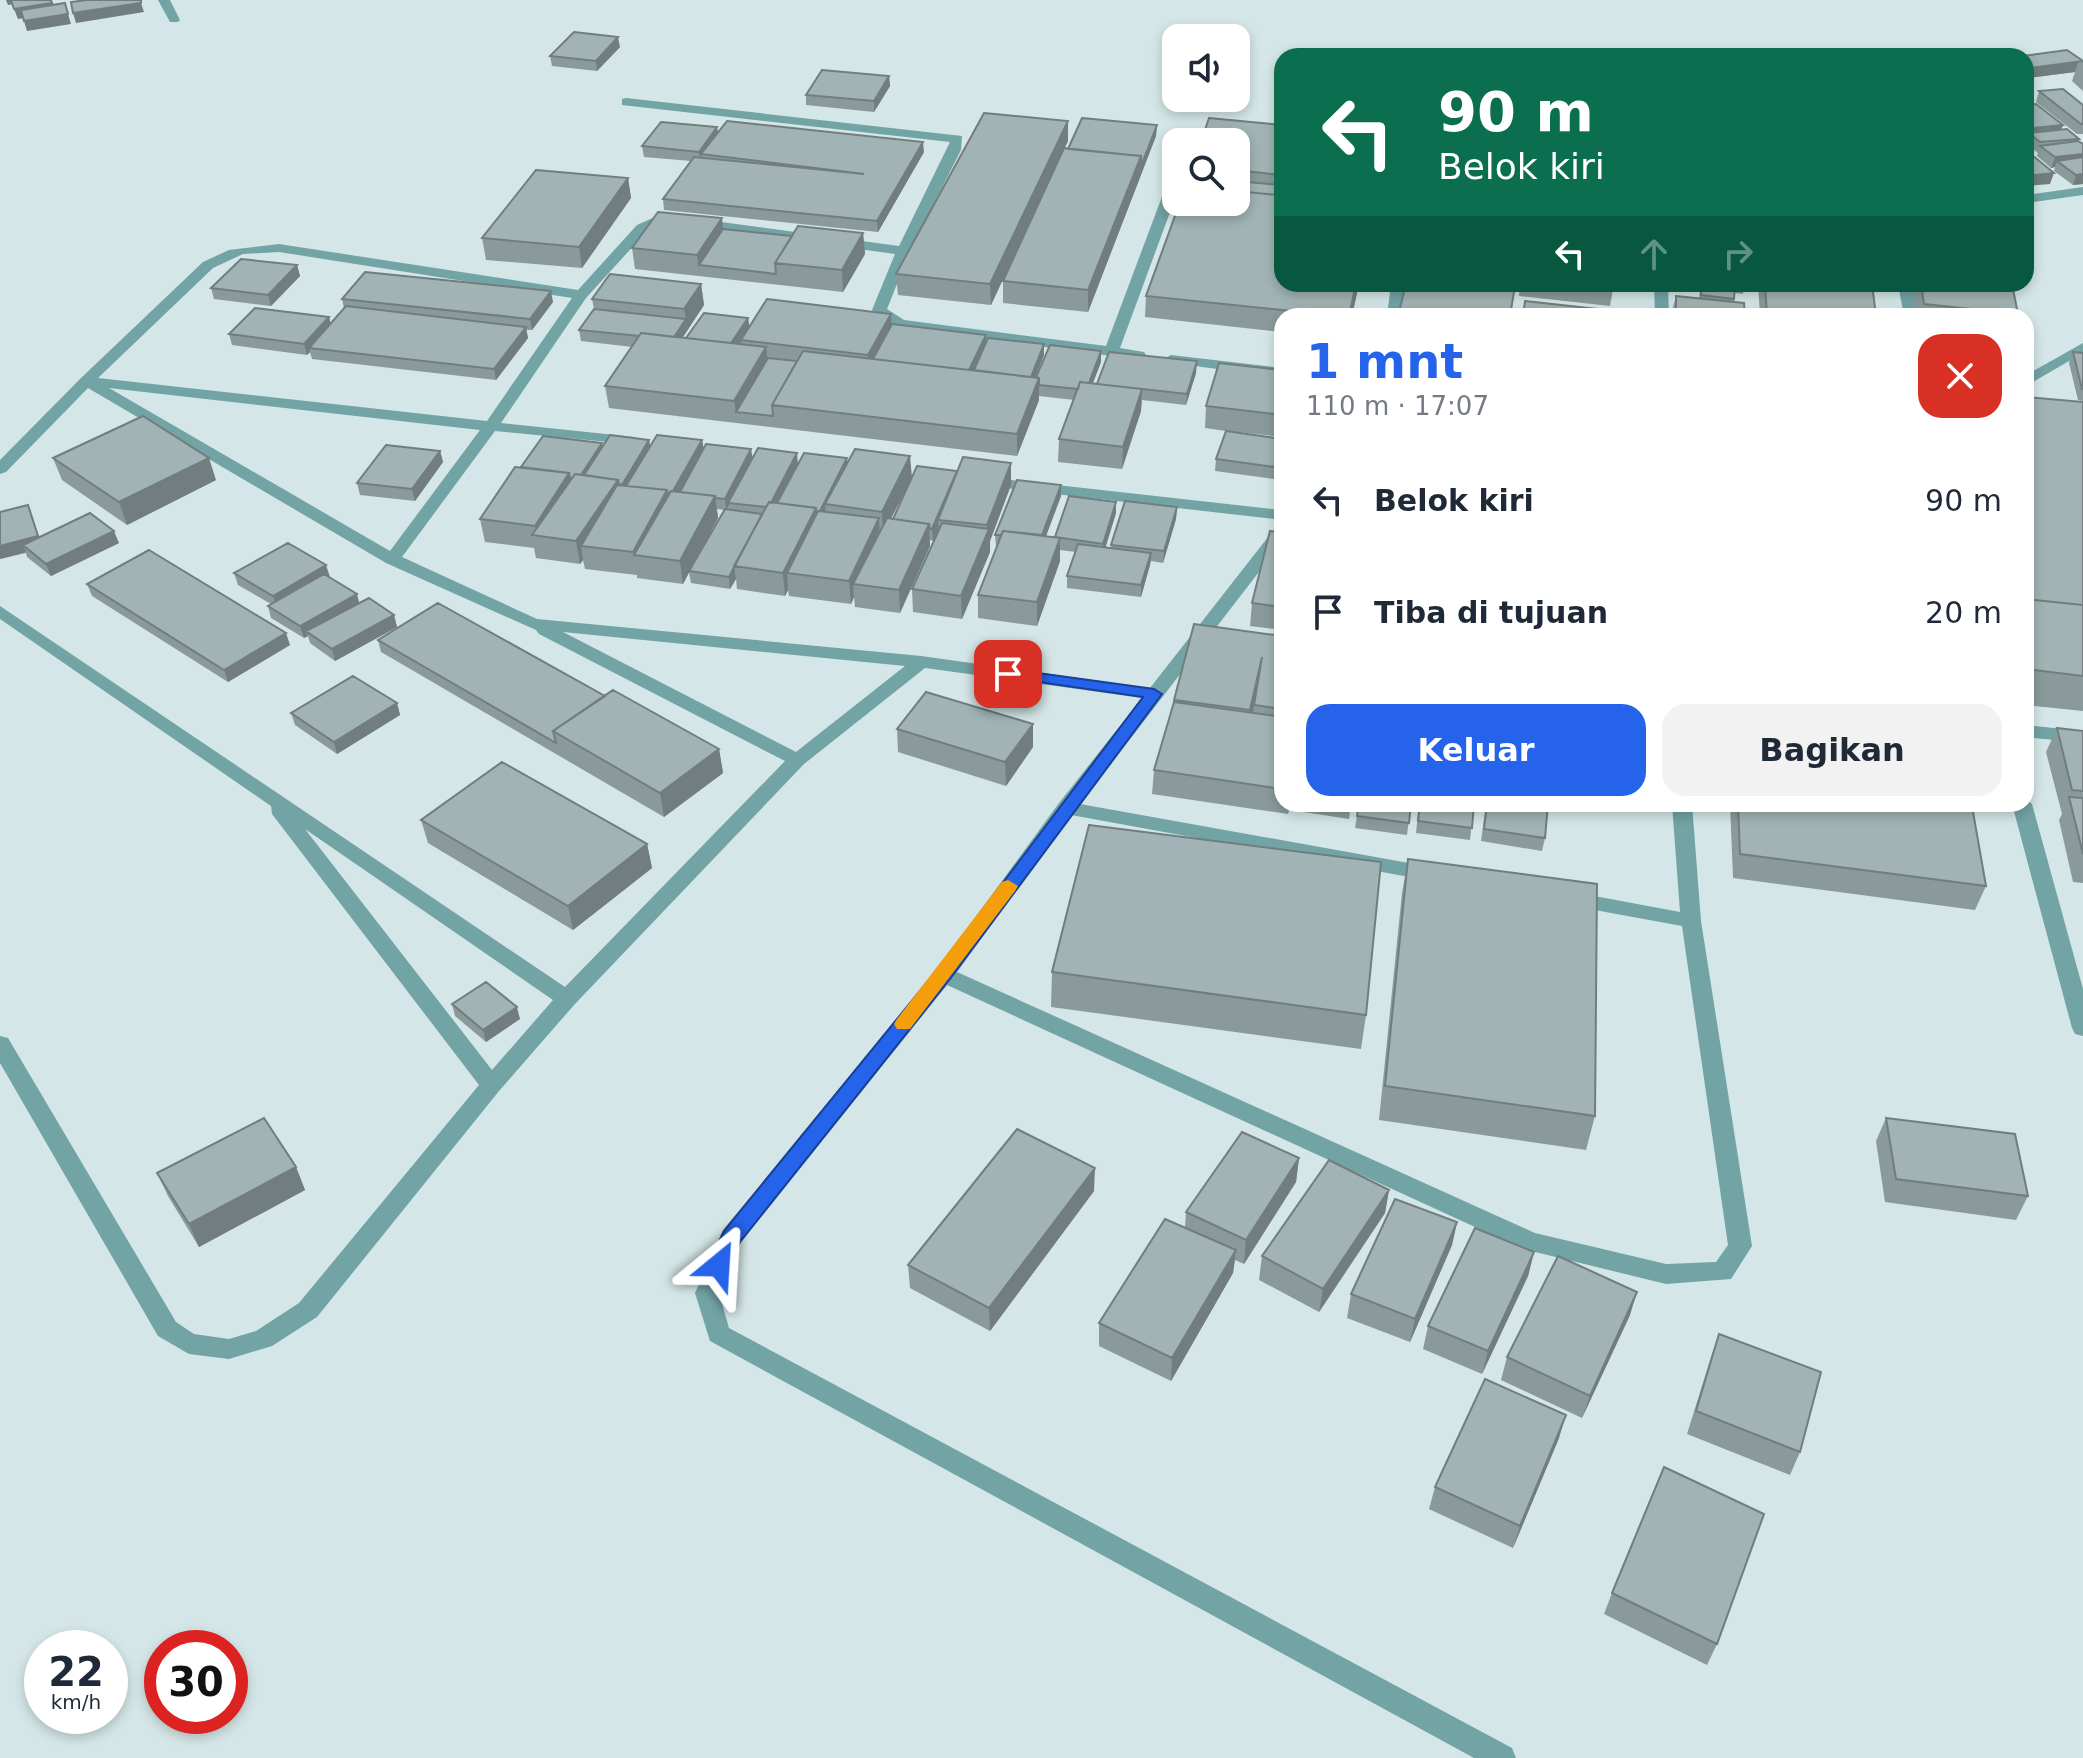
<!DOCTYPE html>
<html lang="id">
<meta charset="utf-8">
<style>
:root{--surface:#fff;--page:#f2f2f3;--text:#1f2937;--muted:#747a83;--accent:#2563eb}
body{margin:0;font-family:"DejaVu Sans",sans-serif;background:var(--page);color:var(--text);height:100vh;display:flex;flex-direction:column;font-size:30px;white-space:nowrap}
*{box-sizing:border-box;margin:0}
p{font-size:26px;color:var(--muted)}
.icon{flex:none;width:44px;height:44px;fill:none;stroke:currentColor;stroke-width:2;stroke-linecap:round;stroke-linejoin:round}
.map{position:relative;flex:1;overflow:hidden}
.panel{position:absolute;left:1274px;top:308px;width:760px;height:504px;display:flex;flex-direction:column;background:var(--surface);border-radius:24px;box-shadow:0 4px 12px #0003}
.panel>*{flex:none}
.guide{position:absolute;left:1274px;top:48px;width:760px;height:244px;border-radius:24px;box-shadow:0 4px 12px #0003;background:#0b6e4f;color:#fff;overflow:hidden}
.fabs{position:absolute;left:1162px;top:24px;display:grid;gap:16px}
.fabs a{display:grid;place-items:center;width:88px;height:88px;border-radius:16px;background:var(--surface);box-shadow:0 4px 12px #0003;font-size:40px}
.speed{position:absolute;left:24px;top:1630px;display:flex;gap:16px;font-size:40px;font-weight:700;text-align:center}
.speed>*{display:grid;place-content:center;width:104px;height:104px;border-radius:50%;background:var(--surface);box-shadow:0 4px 12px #0003;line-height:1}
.speed small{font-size:20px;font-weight:400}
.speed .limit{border:12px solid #d22;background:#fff;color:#111}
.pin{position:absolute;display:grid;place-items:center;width:68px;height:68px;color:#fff;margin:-34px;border-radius:16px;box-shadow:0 4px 12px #0006}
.me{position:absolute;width:88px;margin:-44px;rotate:27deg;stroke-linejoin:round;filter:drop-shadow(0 0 6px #0008)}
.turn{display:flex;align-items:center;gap:28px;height:168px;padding:0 32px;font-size:36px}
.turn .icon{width:104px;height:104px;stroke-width:2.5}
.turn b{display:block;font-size:56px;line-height:68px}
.lanes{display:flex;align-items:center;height:76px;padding:0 32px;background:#0003;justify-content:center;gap:40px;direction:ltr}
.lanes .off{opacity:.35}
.round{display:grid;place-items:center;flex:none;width:84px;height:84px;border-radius:24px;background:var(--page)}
.headline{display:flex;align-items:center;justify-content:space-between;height:136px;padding:0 32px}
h1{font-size:48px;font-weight:700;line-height:60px;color:var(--accent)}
.cta{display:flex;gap:16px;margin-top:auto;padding:16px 32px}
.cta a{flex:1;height:92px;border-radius:24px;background:var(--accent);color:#fff;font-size:32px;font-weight:700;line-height:92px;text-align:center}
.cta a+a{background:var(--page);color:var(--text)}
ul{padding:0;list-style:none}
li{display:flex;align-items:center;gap:24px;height:112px;padding:0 32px}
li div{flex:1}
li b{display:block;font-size:30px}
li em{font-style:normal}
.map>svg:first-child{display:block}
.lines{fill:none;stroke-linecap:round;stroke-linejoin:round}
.minor{fill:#72a3a5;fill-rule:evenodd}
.wall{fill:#8a9a9b;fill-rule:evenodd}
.shaded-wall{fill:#717d7e}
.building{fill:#a1b3b4;stroke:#717d7e;stroke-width:2}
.route{fill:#2563eb;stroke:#184099;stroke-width:2}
.slow{fill:#f59e0b}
</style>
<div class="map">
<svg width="2083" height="1758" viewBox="0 0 2083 1758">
<rect width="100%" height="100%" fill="#d4e6e7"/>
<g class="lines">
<path class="minor" d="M158 0H170L180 20 178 22H170Z
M626 98 962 136 961 150 910 251 887 309 904 320 1106 346 1169 178 1176 174V196L1120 348 1144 352 1146 355 1139 359 1111 356 895 327 872 310 895 254 676 224 658 225 647 231 586 298 501 423 634 437 640 439V445L495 431 402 557 537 619 921 656 1150 688 1276 527 1282 526V542L1080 804 1431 867 1441 874 1431 881 1071 815 957 972 1535 1233 1666 1264 1716 1262 1728 1245 1682 926 1573 906 1566 904 1563 899 1566 894 1573 892 1680 912 1672 804H1692L1701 921 1752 1246 1731 1279 1666 1284 1523 1249 947 985 741 1242 719 1293 729 1328 1512 1748 1516 1758H1474L710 1341 695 1293 723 1230 937 970 1059 803 1142 698 925 668 804 764 574 1005 499 1091 317 1317 272 1346 229 1359 189 1354 158 1336 0 1063V1036L8 1038 176 1322 194 1334 229 1339 256 1331 299 1303 479 1085 272 814 271 806 0 619V606L565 987 785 761 539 634 536 630 386 563 88 388 6 472 0 474V460L81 378 203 262 229 250 279 244 578 290 637 225 655 217 676 216 899 246 950 142 622 105V99ZM279 252 572 298 487 421 98 378 213 268 243 254ZM109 388 480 430 390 551ZM563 632 905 666 796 752ZM305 829 553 1000 492 1070Z
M1193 129 1199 133 1196 142H1184L1188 130Z
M2083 187V195L2026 203V195Z
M1391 284H1405L1401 316H1387Z
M1654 284H1668L1669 316H1655Z
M1898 284H1912L1918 316H1904Z
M2083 343V353L2026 386V375Z
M1171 355 1282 368V378L1166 362 1164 359Z
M984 477 1282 510V520L978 485 976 482Z
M2026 725 2083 731V743L2026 737Z
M2026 799 2032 804 2083 989V1036L2075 1034 2072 1028 2012 804H2026Z"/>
</g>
<path class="wall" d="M620 47 597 71 552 66 550 56Z
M2026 56 2083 61V91L2072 81 2075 72 2027 78 2026 77Z
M889 76 890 86 874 112 806 105V95Z
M2039 91 2083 105V134H2077L2036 102Z
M2026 105 2063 125 2061 130 2079 139 2083 184 2073 185 2054 171 2055 167 2051 168 2037 156 2038 153 2028 145 2026 150V140L2028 137 2026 136Z
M1157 125 1156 136 1088 312 1003 303V281L1046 186 991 305 898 295 896 274 1068 141 1064 148 1068 149Z
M1282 125V284H1359L1352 316H1282V332L1145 317 1146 296 1236 202V142Z
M718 133 924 152 878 232 664 210 663 199 691 161 644 157 642 146Z
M628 178 631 198 582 268 486 260 482 238Z
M723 229 792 236 863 233 865 254 843 292 635 269 632 248Z
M297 265 300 276 271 306 214 299 211 288Z
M701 284 704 305 682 338H686L748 318 749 327 891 314 892 324 986 342 1044 355 1035 377 1101 362 1093 383 1196 373 1186 405 1142 400 1141 411 1122 469 1058 462 1059 439 1074 400 1039 396V400L1017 456 609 408 605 386 632 347 581 341 579 330 594 309 592 299Z
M1520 284H1614L1610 306 1519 296Z
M1697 284H1745L1743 294 1735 293 1734 302 1745 316H1673V307L1676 296 1699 299 1700 289H1697Z
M1758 284H1872L1876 316H1760Z
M1911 284H2012L2018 314 2017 316H1916Z
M342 299 553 302 532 330H526L528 338 496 380 312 359 310 352 307 355 232 345 229 334 329 317 330 323 344 308Z
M2073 352 2083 353V401L2078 400 2069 363Z
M1282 370V437L1229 431 1282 439V480L1215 471 1216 459 1226 431 1205 428 1206 406Z
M2026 397 2083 402V711L2026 705Z
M649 440 650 446 702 440 704 449 752 459 798 463 847 458V463L912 478 1011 463V485L990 541V552L962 619 913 612 912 589 939 530V528L933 541 930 540V546L900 613 855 607 854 597 851 604 789 596 788 590 785 596 737 589 736 579 730 589 691 583 689 572 683 584 637 578V575L585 569 583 560 580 564 536 558 534 548 485 542 480 519 521 467 602 447ZM911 478 893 519 891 518ZM717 509 724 510 701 550 718 518Z
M440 451 443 462 415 501 360 495 357 483Z
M53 458 216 480 127 525 62 480Z
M1061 496 1046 536 1055 537 1116 502V513L1105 547 1111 548V545L1177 507 1176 519 1163 563 1151 561 1141 597 1067 588V576L1076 552 1060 550V561L1037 626 978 618V595L997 546H996L995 535Z
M28 505 39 537 119 543 51 576 27 557 26 553 0 559Z
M1282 533V630L1250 626 1252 603Z
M234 573 330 577 359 603 394 615 397 627 335 661 310 643 308 636 304 638 271 618 268 606 271 604 238 585Z
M87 584 290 645 228 682 92 596Z
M1194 624 1282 636V804H1291L1288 814 1152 794 1154 770 1174 702Z
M378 640 605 696 719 749 723 773 664 817 381 652Z
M397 703 400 715 337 754 295 725 291 713Z
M1033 724V747L1006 786 898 752 897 729Z
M2057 728 2083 731V883L2073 882 2059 820 2062 814 2046 752Z
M1298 804H1351L1349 819 1297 811Z
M1359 804H1411L1407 835 1355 828Z
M1419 804H1474L1470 840 1416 833Z
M1486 804H1548L1545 838 1542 851 1481 841Z
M1730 804H1977L1973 812 1986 886 1975 910 1733 878Z
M421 820 647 844 652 868 573 930 428 843Z
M1408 859 1595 1116 1586 1150 1379 1120 1402 893Z
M1052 972 1366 1015 1361 1049 1051 1007Z
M452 1004 520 1019 486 1042 455 1016Z
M1886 1118 2028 1196 2016 1220 1885 1202 1876 1141Z
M1299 1158 1296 1182 1244 1264 1235 1260 1233 1273 1171 1381 1099 1346V1323L1185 1227 1186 1212Z
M296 1167 305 1190 199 1247 168 1196 157 1173Z
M1389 1190 1385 1213 1319 1312 1259 1280 1262 1256Z
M1094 1191 990 1331 910 1288 908 1265Z
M1457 1222 1452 1245 1410 1342 1347 1318 1351 1294Z
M1534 1252 1528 1276 1482 1374 1423 1349 1428 1326Z
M1630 1315 1582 1418 1501 1380 1507 1357Z
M1719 1334 1800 1452 1790 1475 1687 1434 1711 1357Z
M1559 1438 1513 1548 1429 1509 1435 1487Z
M1612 1593 1717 1644 1707 1665 1604 1614Z"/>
<path class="shaded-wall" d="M6 0H41L8 5Z
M52 3 55 12 18 19 14 9Z
M141 3 144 12 76 23 73 13Z
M68 14 71 24 27 31 24 21Z
M618 37 620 47 597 71 596 61Z
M2078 62 2075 72 2027 78 2030 68Z
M889 76 890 86 874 112V101Z
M1068 121V141L991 305 990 284Z
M1157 125 1156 136 1088 312V290L1141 156Z
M2063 125 2059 135 2031 134 2033 128Z
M717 127 719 137 701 154V162L699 152Z
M923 142 924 152 878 232 877 221Z
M2083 154V163L2057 161 2055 167 2051 168 2055 157Z
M2054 173 2050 184 2026 186V176Z
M2083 174V184L2073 185 2076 175Z
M628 178 631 198 582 268 579 247Z
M722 218 724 239 699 265 700 276 697 255Z
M863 233 865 254 843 292 842 270Z
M297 265 300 276 271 306 268 295Z
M701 284 704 305 674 351 672 340 686 319 684 309Z
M1356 284H1359L1352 316H1349Z
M551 291 553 302 532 330 530 319Z
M891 314 892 335 870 377 868 355Z
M329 317 332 328 309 348 310 352 307 355 304 344Z
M748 318 750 329 730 359 728 348Z
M526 327 528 338 496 380 494 369Z
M986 335V346L966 388V377Z
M1044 344V355L1028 395V384Z
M766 347 769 369 736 412 734 401Z
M1101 351V362L1086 401V390Z
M1197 361 1196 373 1186 405 1187 394Z
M1039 378V400L1017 456V434Z
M1142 389 1141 411 1122 469 1123 447Z
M649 440 651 451 628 488 622 485Z
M702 440 704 452 673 505 671 494Z
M602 443 604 455 587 481 578 479Z
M751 449 753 460 728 503 729 505 726 510 725 499Z
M440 451 443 462 415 501 412 489Z
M797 453 798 464 770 519 768 508Z
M910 456 912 478 883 534 882 512Z
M209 458 216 480 127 525 119 502Z
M847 458 848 470 825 504 826 513 819 514Z
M1011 463V485L990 541V552L962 619 961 596 987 535V525Z
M957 471 938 520 939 528 933 541 932 529Z
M569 473 573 496 537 536 535 526Z
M618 480 622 502 581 546 583 560 580 564 576 541Z
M1061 485V496L1040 552V540Z
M667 490 670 513 634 555 633 552Z
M715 496 718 518 683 584 680 561Z
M1116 502V513L1103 556V544Z
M28 505 43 548 23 545 26 552 0 559V546Z
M1177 507 1176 519 1163 563 1164 551Z
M816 508 818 531 787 573 788 590 785 596 783 573Z
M879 518 880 541 853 584 854 597 851 604 849 581Z
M929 524 930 546 900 613 899 590Z
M114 531 119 543 51 576 46 564Z
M1060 538V561L1037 626V602Z
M1151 553 1150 565 1141 597V585Z
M326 565 330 577 277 608 273 596Z
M734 567 736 579 730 589 729 577Z
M357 594 360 606 306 631 308 636 304 638 300 626Z
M394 615 397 627 335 661 332 649Z
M286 633 290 645 228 682 224 670Z
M1262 657 1260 680 1248 734 1250 710Z
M397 703 400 715 337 754 334 742Z
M1033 724V747L1006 786 1005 762Z
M719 749 723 773 664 817 660 793Z
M647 844 652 868 573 930 568 906Z
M517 1007 520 1019 486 1042 483 1030Z
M1299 1158 1296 1182 1244 1264 1246 1240Z
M296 1167 305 1190 199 1247 189 1224Z
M1095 1168 1094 1191 990 1331 989 1308Z
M1389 1190 1385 1213 1319 1312 1323 1289Z
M1457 1222 1452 1245 1410 1342 1415 1319Z
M1236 1250 1233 1273 1171 1381 1172 1358Z
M1534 1252 1528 1276 1482 1374 1488 1351Z
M1637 1292 1630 1315 1582 1418 1590 1396Z
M1566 1415 1559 1438 1513 1548 1520 1526Z"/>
<path class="building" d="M11 0H51L52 3 14 9Z
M87 0H141V3L73 13 71 2Z
M65 3 68 14 24 21 21 10Z
M574 32 618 37 596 61 550 56Z
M2067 50 2083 61 2030 68 2026 65V56H2023Z
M822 70 889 76 874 101 806 95Z
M2063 89 2083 105V124H2081L2039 91Z
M2036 104 2063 125 2033 128 2026 123V105Z
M984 113 1068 121 990 284 896 274Z
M1082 118 1157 125 1141 166V156L1068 149Z
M1209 118 1282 125V175L1236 170V142H1201Z
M727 121 923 142 877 221 663 199 694 157 864 174 701 154Z
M661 122 717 127 699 152 642 146Z
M2067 129 2079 139 2040 142 2029 133Z
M2078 141 2083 144V154L2055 157 2040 146Z
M1064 148 1141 156 1088 290 1003 281Z
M2026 150 2054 173 2026 176Z
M2083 157V174L2076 175 2057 161Z
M536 170 628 178 579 247 482 238Z
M1282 177V284H1356L1349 316H1339L1146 296 1180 202H1236V191L1277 195Z
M1236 181 1280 185 1277 195 1236 191Z
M658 212 722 218 697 255 632 248Z
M798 226 863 233 842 270 775 263Z
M723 229 792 236 775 263 776 274 699 265Z
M241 259 297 265 268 295 211 288Z
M365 272 551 291 530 319 342 299Z
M610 274 701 284 684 309 592 299Z
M1406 284H1495L1515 286 1510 316H1398Z
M1702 284 1735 285 1734 299 1701 295Z
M1765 284H1872L1876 316H1767Z
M1921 284H2012L2018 314 1924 304Z
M1676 296 1744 303 1745 316H1676Z
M767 299 891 314 868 355 741 340Z
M1525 301 1606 310V316H1523Z
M346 306 526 327 494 369 309 348Z
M255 308 329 317 304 344 229 334Z
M594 309 686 319 674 337 641 333 639 336 579 330Z
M704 313 748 318 731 343 686 338Z
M892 324 986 335 969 370 873 359Z
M641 333 766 347 734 401 605 386Z
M988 338 1044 344 1031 377 974 370Z
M1050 345 1101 351 1089 383 1080 382 1078 389 1039 385V378L1036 377Z
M803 351 1039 378 1017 434 772 405Z
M1109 352 1197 361 1187 394 1097 384Z
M2073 352 2083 353V389H2082Z
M768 358 797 361 772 405 773 416 736 412Z
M1219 363 1282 370V415L1206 406Z
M1080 382 1142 389 1123 447 1059 439Z
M2026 397 2083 402V605L2026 599Z
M143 416 209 458 119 502 53 458Z
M1226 431 1282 439V468L1216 459Z
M610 435 649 440 622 485 619 484 618 480 584 475Z
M657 435 702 440 673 491H671L669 493H667V490L626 486Z
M543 436 602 443 581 475 575 474 572 478H570L569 473 521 467Z
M706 444 751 449 725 499 716 498 715 496 680 492Z
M386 445 440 451 412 489 357 483Z
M758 448 797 453 771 503 769 502 766 507 728 503Z
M855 449 910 456 882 512 825 504Z
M804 453 847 458 820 511H818L816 514V508L777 503Z
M963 457 1011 463 987 525 938 520Z
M917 466 957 471 932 529H930L929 524 893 519Z
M515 467 569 473 535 526 480 519Z
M575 474 618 480 576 541 532 535Z
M1017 480 1061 485 1042 535 1003 531 1001 535H995Z
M617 485 667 490 633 552 581 546Z
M671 491 715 496 680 561 634 555Z
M1069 496 1116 502 1103 544 1055 537Z
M1125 501 1177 507 1164 551 1111 545Z
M769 502 816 508 783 573 734 566Z
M28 505 38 536 0 546V512Z
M725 509 762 514 729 577 689 571Z
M818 511 879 518 849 581 787 573Z
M90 513 114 531 46 564 23 545Z
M887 518 929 524 899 590 853 584Z
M942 523 989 529 961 596 912 589Z
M1003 531 1060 538 1037 602 978 595Z
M1270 531 1282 533V607L1252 603Z
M288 543 326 565 273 596 234 573Z
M1078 544 1151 553 1141 585 1067 576Z
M149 550 286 633 224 670 87 584Z
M324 574 357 594 300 626 268 606Z
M369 598 394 615 332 649 306 631Z
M2026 599 2083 605V676L2026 669Z
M438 603 605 696 553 731 556 743 378 640Z
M1194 624 1282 636V709L1254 705 1262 657 1250 710 1174 700Z
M353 676 397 703 334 742 291 713Z
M613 690 719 749 660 793 553 731Z
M926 692 1033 724 1005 762 897 729Z
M1174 702 1282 717V789L1154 770Z
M2057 728 2083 731V791L2072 790Z
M502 762 647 844 568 906 421 820Z
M2069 797 2083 798V854Z
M1329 804H1351L1350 807Z
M1359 804H1411L1409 823 1357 816Z
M1420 804H1474L1472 828 1418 821Z
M1487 804H1548L1545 838 1484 829Z
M1738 804H1956L1972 806 1986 886 1740 854Z
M1089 825 1381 862 1366 1015 1052 972Z
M1408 859 1597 884 1595 1116 1385 1086Z
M486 982 517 1007 483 1030 452 1004Z
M264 1118 296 1167 189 1224 157 1173Z
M1886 1118 2015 1134 2028 1196 1896 1179Z
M1017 1129 1095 1168 989 1308 908 1265Z
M1242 1132 1299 1158 1246 1240 1186 1212Z
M1329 1160 1389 1190 1323 1289 1262 1256Z
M1395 1199 1457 1222 1415 1319 1351 1294Z
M1165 1219 1236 1250 1172 1358 1099 1323Z
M1475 1228 1534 1252 1488 1351 1428 1326Z
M1558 1256 1637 1292 1590 1396 1507 1357Z
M1719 1334 1821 1372 1800 1452 1696 1411Z
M1485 1379 1566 1415 1520 1526 1435 1487Z
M1664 1467 1764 1514 1717 1644 1612 1593Z"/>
<path class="route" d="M1008 669 1154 689 1162 694 950 979 740 1242 727 1271 719 1274 711 1271 708 1265 724 1231 937 970 1143 697 1003 677V670Z"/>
<path class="slow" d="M1008 880 1018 886 1015 891 910 1029H897L894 1024 897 1019 1002 882Z"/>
</svg>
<div class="fabs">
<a><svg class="icon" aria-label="sound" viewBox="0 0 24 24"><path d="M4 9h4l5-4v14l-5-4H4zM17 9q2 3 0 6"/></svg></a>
<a><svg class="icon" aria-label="search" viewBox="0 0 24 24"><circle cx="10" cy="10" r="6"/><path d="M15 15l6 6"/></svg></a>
</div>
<div class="speed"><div>22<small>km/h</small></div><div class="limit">30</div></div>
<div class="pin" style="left:1008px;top:674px;background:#d93025"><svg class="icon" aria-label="arrive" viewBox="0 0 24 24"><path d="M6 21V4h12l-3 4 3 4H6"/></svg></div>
<svg class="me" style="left:719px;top:1265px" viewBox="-20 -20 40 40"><path d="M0-17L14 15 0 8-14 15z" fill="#2563eb" stroke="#fff" stroke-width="4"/></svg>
<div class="guide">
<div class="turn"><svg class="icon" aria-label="left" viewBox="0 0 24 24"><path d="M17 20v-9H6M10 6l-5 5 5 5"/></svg><div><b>90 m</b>Belok kiri</div></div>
<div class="lanes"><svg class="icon" aria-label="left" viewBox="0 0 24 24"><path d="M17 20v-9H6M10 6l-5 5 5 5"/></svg><svg class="icon off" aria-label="ahead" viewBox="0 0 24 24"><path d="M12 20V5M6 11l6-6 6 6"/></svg><svg class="icon off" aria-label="right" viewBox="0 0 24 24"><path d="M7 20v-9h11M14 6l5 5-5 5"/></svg></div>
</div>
<section class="panel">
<div class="headline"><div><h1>1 mnt</h1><p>110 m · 17:07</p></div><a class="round" style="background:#d93025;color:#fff"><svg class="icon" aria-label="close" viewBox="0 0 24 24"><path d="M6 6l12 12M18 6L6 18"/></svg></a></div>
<ul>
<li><svg class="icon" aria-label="left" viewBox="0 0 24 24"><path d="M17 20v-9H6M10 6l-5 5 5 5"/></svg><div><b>Belok kiri</b></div><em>90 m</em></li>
<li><svg class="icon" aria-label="arrive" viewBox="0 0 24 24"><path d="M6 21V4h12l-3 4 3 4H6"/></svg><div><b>Tiba di tujuan</b></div><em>20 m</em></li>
</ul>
<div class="cta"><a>Keluar</a><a>Bagikan</a></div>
</section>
</div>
